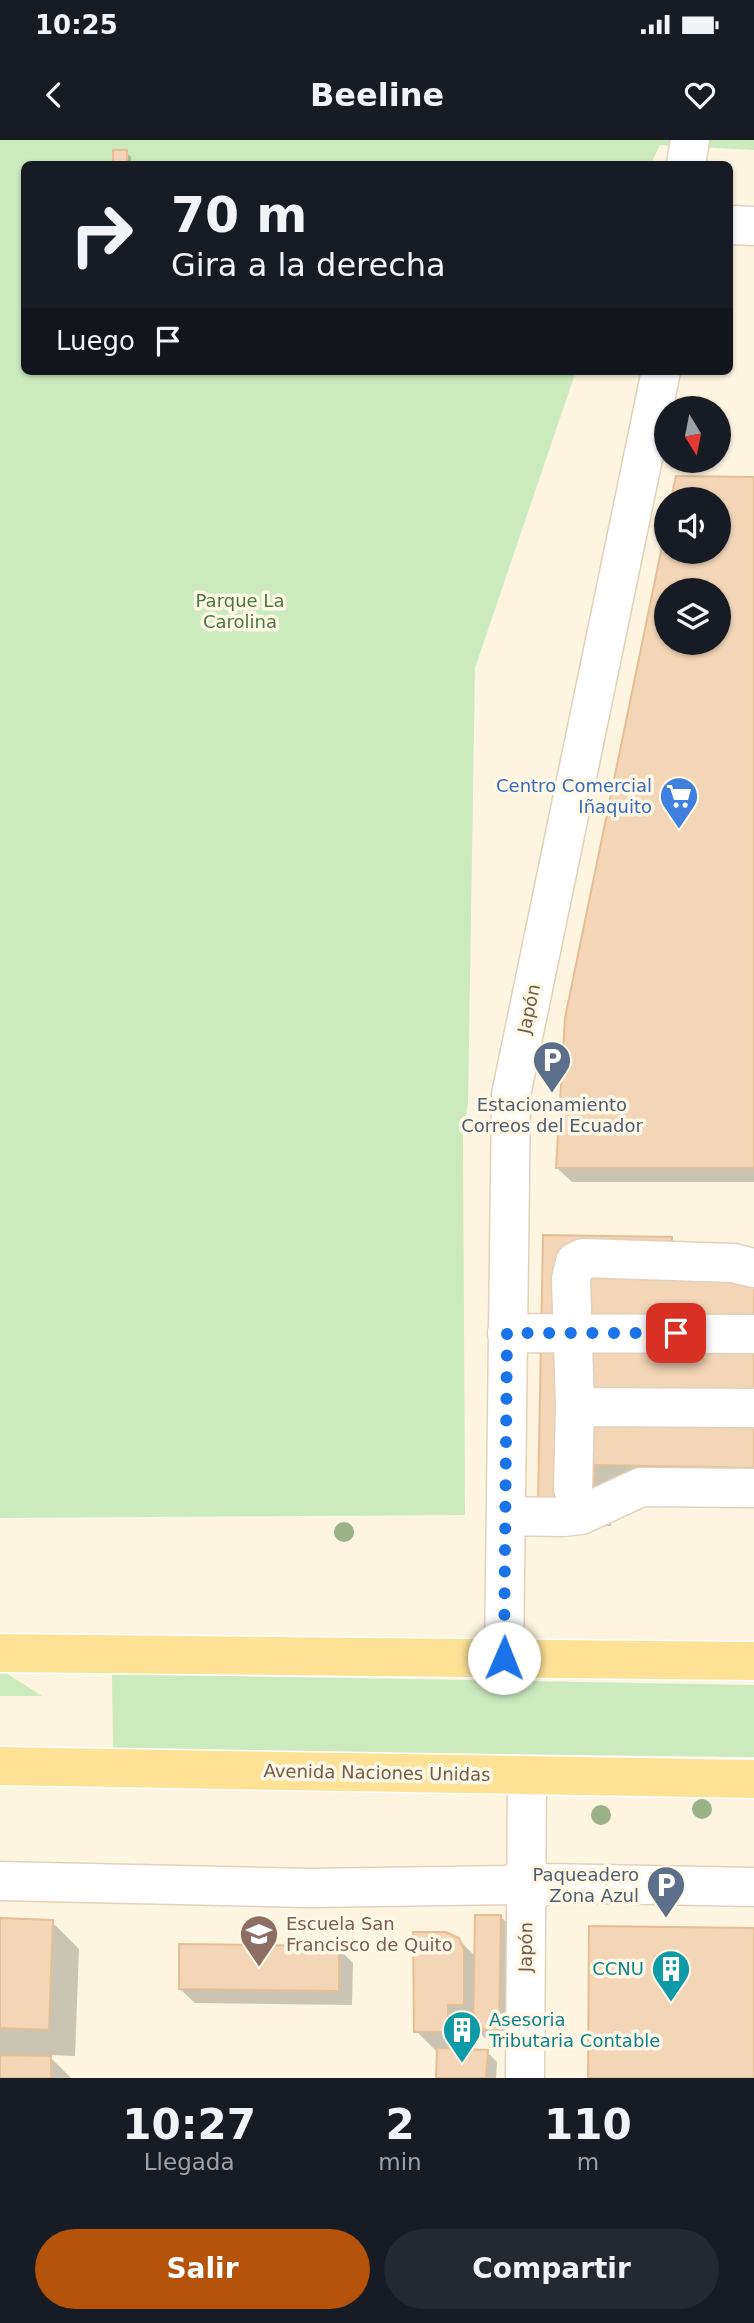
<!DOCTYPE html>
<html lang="es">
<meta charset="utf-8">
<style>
:root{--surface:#171b24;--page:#242831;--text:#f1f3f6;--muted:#9ea1a6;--accent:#b45309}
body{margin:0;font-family:"DejaVu Sans",sans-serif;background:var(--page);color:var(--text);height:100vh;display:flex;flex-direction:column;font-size:26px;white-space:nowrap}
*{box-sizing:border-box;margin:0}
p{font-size:23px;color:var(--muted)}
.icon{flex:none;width:38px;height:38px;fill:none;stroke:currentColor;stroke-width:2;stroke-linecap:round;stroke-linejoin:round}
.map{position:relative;height:1938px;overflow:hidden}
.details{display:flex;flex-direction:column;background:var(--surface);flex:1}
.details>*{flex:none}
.banner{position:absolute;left:21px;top:21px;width:712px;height:214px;border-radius:10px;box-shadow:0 2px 5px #0004;background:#171b24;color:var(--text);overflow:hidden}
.needle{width:46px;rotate:170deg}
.controls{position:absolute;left:654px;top:256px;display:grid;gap:14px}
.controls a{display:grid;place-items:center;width:77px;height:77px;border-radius:50%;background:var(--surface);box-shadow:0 2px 5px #0004;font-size:35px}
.pin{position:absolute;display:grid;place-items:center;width:60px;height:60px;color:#fff;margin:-30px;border-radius:14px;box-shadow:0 4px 10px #0006}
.me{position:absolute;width:77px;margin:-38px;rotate:1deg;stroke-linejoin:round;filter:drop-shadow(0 0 5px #0008)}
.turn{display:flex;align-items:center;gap:24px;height:147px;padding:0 35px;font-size:32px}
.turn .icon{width:91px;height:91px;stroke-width:2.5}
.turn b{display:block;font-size:49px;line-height:60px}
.then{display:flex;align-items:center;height:66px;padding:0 35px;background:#0003;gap:14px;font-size:26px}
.eta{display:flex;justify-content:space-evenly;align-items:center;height:119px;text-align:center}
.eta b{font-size:42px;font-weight:800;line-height:49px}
.cta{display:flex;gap:14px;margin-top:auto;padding:14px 35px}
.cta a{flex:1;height:80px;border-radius:42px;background:var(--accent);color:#fff;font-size:28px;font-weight:800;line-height:80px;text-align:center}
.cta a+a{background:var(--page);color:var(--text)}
.status{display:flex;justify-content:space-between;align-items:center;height:49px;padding:0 35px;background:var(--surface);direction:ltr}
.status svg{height:19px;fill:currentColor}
header{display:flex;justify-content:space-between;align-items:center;height:91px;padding:0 35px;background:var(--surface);font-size:32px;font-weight:800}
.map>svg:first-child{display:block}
.green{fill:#cbeabe}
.shadow{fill:#0003;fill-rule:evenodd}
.building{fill:#f3d5b7;stroke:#e5be97;stroke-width:2;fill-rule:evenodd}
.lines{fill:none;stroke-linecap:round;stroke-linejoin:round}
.minor-casing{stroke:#e1d1bb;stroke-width:41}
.major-casing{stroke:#fff;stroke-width:41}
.minor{stroke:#fff;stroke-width:38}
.major{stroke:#fde296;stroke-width:38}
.tree{fill:#9bb187}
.route{stroke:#1a73e8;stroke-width:12;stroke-dasharray:0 21.6}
.labels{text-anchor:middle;stroke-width:7;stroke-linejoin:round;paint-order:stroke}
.park-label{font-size:18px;fill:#4a793f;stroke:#fff8e6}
.shop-label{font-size:18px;fill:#366cbe;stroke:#fff8e6;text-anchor:end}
.street-label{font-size:18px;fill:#735c47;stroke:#fff8e6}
.service-label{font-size:18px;fill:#4e5e75;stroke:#fff8e6}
.education-label{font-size:18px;fill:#785e54;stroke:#fff8e6;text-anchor:start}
.culture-label{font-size:18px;fill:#0d838f;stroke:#fff8e6;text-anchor:end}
</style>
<div class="status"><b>10:25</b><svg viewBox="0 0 49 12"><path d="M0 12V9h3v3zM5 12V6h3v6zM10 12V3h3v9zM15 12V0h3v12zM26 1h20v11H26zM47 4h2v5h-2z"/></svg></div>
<header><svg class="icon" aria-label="back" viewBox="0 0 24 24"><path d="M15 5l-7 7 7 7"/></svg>Beeline<svg class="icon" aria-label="heart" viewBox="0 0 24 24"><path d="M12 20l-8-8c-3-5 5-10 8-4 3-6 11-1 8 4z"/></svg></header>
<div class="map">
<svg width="754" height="1938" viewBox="0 0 754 1938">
<rect width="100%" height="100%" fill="#fdf5df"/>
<path class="green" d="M0 0H754V10L660 5 651 24H24V231H576L475 528 468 963 463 995 465 1375 0 1378Z
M0 1533H6L42 1556H0Z
M112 1534 754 1545V1617L113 1610Z"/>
<path class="shadow" d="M114 12H126L131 17V24H115Z
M754 339V1042H572L557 1028 667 411H719ZM667 450H719V502H667Z
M671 1099 688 1116 754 1117V1345L612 1343 611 1386H579L571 1377Z
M501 1777 511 1787 509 1899 485 1898 477 1890H473V1912H487L497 1922 496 1938H437L439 1914 416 1891 458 1799 476 1817Z
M0 1780 52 1782 79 1809 75 1916 48 1915 71 1938H0Z
M338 1808 353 1823 352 1865 195 1863 180 1849Z"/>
<path class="building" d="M113 10H127V24H113Z
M676 336 754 337V1028H556L565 878 667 382V411H719V359H671ZM667 450H719V502H667Z
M543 1095 672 1097 671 1114 754 1116V1328L595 1325 594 1369 538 1360Z
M475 1775H501L499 1890 473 1889Z
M0 1778 53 1780 49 1890 0 1888Z
M589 1786 754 1788V1938H588Z
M413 1792H446L459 1798 464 1810V1865H448V1892H414Z
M179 1804 339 1806V1851L179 1849Z
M437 1908 488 1910 486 1938H436Z
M0 1915 51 1916V1938H0Z"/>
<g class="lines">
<g class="minor-casing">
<path id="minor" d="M686 24 690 0
M730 85 754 86
M507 1193 754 1194
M575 1267 754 1268
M573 1349 575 1267 571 1139 575 1122 583 1118 733 1123 754 1128
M506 1376 563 1377 581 1375 641 1347 754 1348
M504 1518 511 955 661 231
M0 1741 311 1748 511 1745 527 1734
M527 1756 545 1743 754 1747
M525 1938 527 1635"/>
</g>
<g class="major-casing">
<path id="major" d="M0 1513 754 1521
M0 1626 754 1639"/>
</g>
<use href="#minor" class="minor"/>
<use href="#major" class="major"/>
</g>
<g class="tree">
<circle cx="344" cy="1392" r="10"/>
<circle cx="702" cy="1669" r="10"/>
<circle cx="601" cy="1675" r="10"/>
</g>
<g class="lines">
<path class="route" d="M504 1518 507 1193H676"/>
</g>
<defs>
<g id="supermarket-pin" transform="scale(2.0125)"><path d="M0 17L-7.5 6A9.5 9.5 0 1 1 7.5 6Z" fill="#3f7fe0" stroke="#fff8e6"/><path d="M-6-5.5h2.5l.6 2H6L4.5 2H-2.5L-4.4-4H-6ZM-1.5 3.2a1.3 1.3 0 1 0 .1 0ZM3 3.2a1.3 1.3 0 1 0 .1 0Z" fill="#fff"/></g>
<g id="parking-pin" transform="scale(2.0125)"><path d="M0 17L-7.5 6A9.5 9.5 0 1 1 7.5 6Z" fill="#5c6f8a" stroke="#fff8e6"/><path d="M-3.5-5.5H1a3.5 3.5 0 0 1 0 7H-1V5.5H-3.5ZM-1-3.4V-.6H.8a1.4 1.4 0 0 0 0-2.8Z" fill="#fff"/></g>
<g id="school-pin" transform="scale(2.0125)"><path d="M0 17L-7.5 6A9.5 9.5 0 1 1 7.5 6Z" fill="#8d6e63" stroke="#fff8e6"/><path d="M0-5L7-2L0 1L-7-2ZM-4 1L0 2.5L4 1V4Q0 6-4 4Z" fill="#fff"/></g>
<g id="building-pin" transform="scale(2.0125)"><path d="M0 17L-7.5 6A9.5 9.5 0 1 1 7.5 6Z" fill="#0f9aa8" stroke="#fff8e6"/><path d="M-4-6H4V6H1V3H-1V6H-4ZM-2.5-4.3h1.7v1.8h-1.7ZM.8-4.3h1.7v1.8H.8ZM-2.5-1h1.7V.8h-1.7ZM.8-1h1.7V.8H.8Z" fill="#fff"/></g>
</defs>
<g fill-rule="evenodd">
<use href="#supermarket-pin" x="679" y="656"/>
<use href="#parking-pin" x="552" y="920"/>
<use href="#parking-pin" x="666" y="1745"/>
<use href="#school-pin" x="259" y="1794"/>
<use href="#building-pin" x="671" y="1829"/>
<use href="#building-pin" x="462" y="1890"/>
</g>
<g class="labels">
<g class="park-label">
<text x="240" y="467">Parque La<tspan x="240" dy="21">Carolina</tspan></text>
</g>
<g class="shop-label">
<text x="652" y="652">Centro Comercial<tspan x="652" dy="21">Iñaquito</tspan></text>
</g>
<g class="street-label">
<text transform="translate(529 869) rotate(-78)" y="6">Japón</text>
<text transform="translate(377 1633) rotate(1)" y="6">Avenida Naciones Unidas</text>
<text transform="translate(526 1807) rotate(-89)" y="6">Japón</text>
</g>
<g class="service-label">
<text x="552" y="971">Estacionamiento<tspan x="552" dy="21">Correos del Ecuador</tspan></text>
<text x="639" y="1741" text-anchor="end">Paqueadero<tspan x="639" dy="21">Zona Azul</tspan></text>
</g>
<g class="education-label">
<text x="286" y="1790">Escuela San<tspan x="286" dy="21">Francisco de Quito</tspan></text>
</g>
<g class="culture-label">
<text x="644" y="1835">CCNU</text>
<text x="489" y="1886" text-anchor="start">Asesoria<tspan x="489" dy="21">Tributaria Contable</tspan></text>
</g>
</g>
</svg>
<div class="controls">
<a><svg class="needle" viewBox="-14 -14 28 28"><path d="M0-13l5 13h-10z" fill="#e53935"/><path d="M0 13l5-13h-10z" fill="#9ea1a6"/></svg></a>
<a><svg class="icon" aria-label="sound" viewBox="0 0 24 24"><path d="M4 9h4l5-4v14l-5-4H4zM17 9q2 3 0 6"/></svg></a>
<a><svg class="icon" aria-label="layers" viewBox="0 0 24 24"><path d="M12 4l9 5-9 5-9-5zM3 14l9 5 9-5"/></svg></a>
</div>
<div class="pin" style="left:676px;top:1193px;background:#d93025"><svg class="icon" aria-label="arrive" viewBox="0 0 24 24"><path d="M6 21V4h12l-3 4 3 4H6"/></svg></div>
<svg class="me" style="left:504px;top:1518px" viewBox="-20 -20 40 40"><circle r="19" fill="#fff"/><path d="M0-13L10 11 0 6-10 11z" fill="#1a73e8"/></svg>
<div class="banner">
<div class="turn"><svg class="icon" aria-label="right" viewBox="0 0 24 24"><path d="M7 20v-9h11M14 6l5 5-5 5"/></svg><div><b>70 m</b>Gira a la derecha</div></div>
<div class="then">Luego<svg class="icon" aria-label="arrive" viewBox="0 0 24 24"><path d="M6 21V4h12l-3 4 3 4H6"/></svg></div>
</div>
</div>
<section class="details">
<div class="eta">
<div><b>10:27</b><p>Llegada</p></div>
<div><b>2</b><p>min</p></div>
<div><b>110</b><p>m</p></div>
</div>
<div class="cta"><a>Salir</a><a>Compartir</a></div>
</section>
